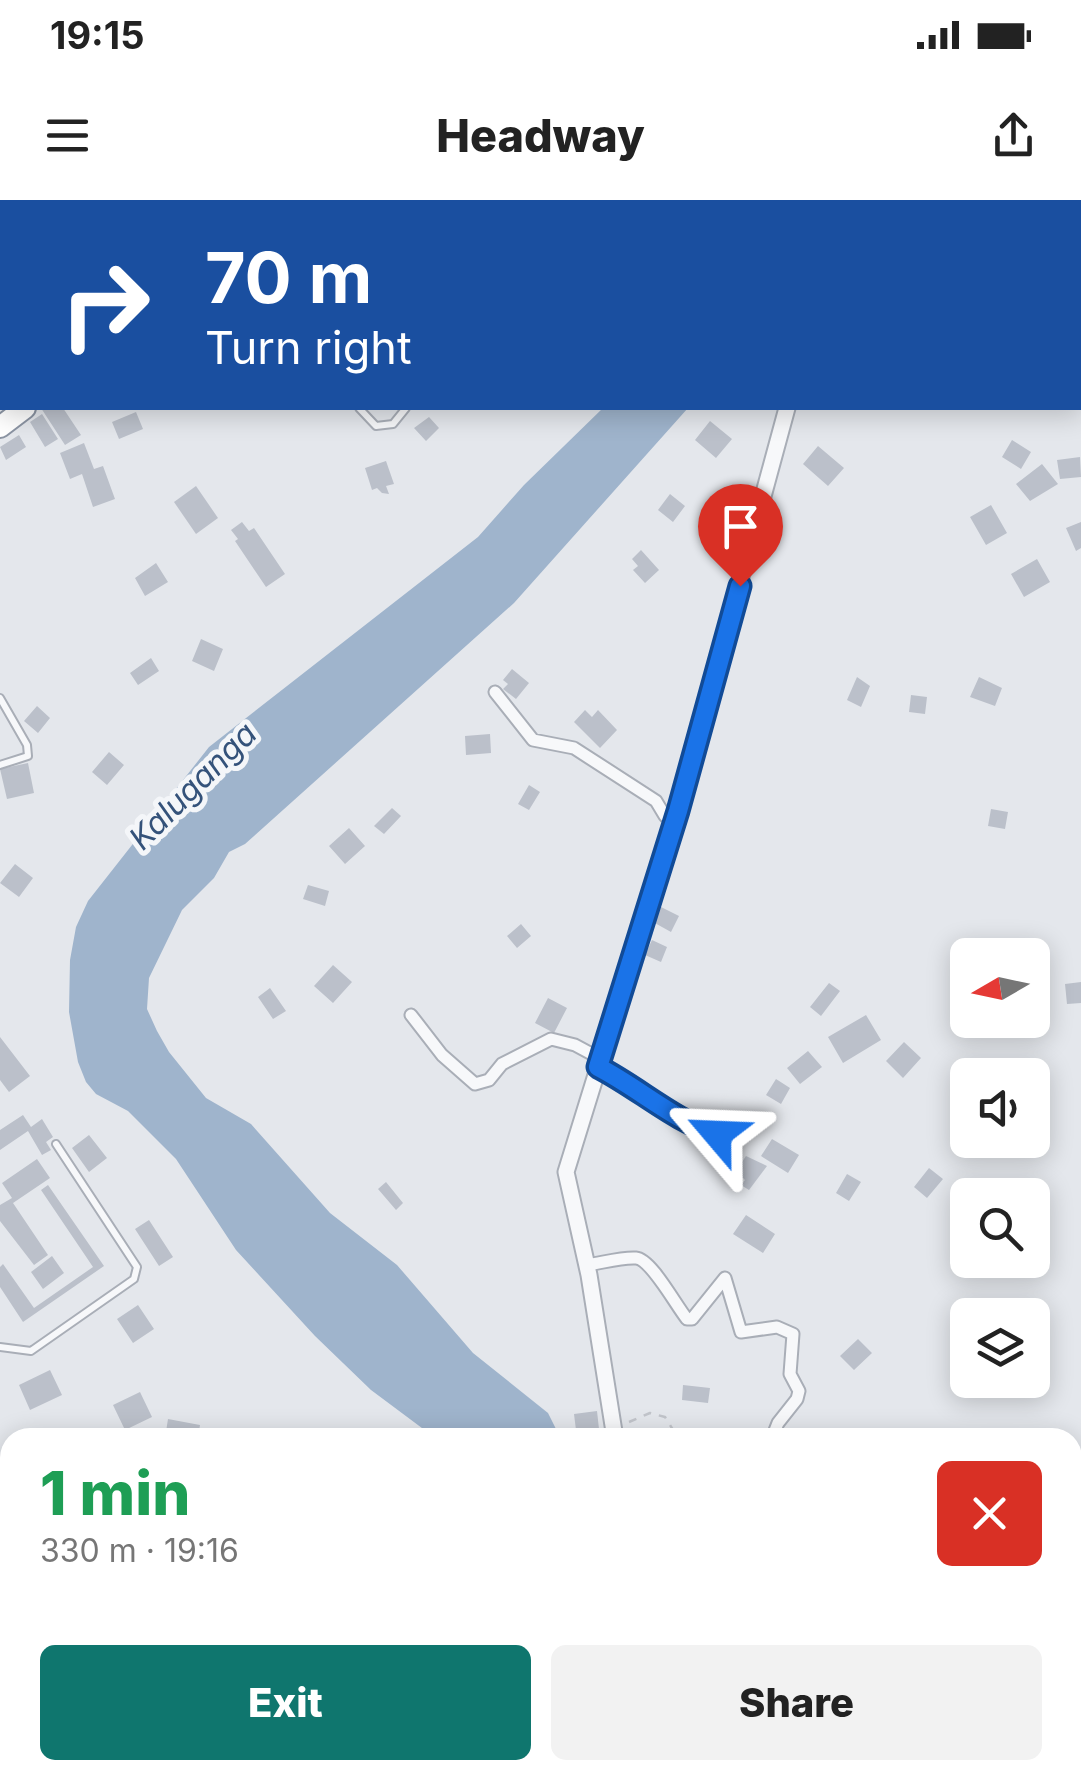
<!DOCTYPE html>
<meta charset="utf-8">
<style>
:root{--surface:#fff;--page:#f2f2f2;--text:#222;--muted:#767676;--accent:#0f766e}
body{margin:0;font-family:Inter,sans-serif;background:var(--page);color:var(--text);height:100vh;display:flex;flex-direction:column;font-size:38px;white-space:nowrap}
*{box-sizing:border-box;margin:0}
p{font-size:32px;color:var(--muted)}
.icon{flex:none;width:55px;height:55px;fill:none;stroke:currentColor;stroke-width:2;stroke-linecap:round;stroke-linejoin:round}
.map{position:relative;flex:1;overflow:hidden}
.sheet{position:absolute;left:0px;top:1228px;width:1082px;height:352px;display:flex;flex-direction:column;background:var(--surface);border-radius:30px 30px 0 0;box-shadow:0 5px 25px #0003}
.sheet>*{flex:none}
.banner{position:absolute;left:0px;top:0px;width:1082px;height:210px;box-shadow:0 5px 25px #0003;background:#1a4fa0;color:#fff;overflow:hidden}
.needle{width:65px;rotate:261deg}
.buttons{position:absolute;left:950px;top:738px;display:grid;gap:20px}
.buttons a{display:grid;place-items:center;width:100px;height:100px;border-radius:15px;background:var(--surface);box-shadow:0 5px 25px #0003;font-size:50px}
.pin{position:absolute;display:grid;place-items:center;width:85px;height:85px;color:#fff;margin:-102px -42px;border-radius:50% 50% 50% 0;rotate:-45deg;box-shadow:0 0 10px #0007}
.pin .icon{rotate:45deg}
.me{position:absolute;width:110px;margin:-55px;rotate:296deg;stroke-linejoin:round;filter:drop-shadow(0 0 8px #0008)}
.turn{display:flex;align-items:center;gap:35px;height:210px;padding:0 40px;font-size:45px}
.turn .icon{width:130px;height:130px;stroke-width:2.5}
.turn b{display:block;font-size:70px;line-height:85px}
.round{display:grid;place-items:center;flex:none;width:105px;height:105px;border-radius:15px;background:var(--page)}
.head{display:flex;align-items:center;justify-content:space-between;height:170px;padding:0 40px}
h1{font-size:60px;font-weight:800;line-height:75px;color:#1e9e55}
.cta{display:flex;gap:20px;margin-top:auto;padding:20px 40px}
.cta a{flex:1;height:115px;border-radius:15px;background:var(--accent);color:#fff;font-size:40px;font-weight:800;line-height:115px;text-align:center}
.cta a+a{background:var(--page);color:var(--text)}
.status{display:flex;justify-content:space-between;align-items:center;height:70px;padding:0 50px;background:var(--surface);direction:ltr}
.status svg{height:28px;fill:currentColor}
header{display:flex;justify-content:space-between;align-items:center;height:130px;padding:0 40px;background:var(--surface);font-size:45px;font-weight:800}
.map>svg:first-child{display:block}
.water{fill:#9fb4cc}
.building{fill:#bbc0ca}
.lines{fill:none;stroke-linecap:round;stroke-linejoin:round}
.service-casing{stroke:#a9aeb7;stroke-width:10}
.minor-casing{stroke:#a9aeb7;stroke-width:15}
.tertiary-casing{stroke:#a9aeb7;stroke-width:19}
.trunk-casing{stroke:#8b94a3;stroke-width:24}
.path{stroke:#c2c5cb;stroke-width:2.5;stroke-dasharray:8 8;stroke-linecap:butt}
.service{stroke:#f7f8fa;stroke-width:6}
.minor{stroke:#f7f8fa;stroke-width:11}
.tertiary{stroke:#f7f8fa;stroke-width:15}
.trunk{stroke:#fff;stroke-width:20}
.route-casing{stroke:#114b97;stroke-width:25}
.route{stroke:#1a73e8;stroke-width:18}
.labels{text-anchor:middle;stroke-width:10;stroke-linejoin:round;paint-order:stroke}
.water-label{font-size:32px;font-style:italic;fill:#34527a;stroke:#f4f6f9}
</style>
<div class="status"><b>19:15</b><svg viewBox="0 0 49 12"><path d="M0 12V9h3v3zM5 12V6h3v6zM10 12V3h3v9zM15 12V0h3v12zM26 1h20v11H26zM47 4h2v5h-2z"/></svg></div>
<header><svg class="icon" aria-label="menu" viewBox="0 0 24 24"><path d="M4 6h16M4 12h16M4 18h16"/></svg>Headway<svg class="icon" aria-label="share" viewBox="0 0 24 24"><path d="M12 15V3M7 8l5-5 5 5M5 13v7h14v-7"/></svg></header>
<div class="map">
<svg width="1081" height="1578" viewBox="0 0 1081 1578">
<rect width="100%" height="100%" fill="#e4e7ec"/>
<path class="water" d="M603 208H688L514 403 245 644 229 652 214 678 182 710 149 778 147 809 157 831 169 852 206 898 251 924 330 1013 397 1065 473 1153 548 1213 560 1237H434L371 1190 315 1136 236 1050 176 959 128 911 96 894 86 882 78 862 69 812 70 760 76 727 88 701 209 547 478 337 524 285Z"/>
<path class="building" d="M41 208H63L81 235 65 245Z
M136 212 143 229 119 239 112 222Z
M42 214 58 239 45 247 30 222Z
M429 217 439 228 426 241 414 228Z
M710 221 732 239 716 258 695 240Z
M19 235 26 247 6 260 0 247Z
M1012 240 1031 252 1021 269 1002 257Z
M84 243 94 269 103 266 115 299 93 307 82 274 70 279 60 253Z
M818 246 844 268 828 286 803 264Z
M1080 257 1081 277 1060 279 1057 260Z
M386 261 394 284 386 286 389 294 382 293 377 288 372 290 365 268Z
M1042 264 1058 284 1030 301 1016 284Z
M196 286 218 318 196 334 174 302Z
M670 294 685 306 673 322 658 310Z
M991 305 1007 333 986 345 970 317Z
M242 322 249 331 254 328 285 374 266 387 235 341 238 339 231 330Z
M1081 322V348L1076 351 1066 328Z
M641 350 659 370 645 383 633 370 638 366 632 359Z
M1037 359 1050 382 1024 397 1011 374Z
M156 363 168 382 145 396 135 378Z
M201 439 223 449 214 471 192 461Z
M151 458 159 471 138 485 130 473Z
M512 469 529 483 516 499 503 489 508 484 503 480Z
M857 477 870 486 861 507 847 500Z
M979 477 1002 488 995 506 970 497Z
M911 495 927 497 925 514 909 512Z
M37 506 50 518 38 533 24 521Z
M585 510 592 517 598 510 617 530 600 548 574 522Z
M490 534 491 553 466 555 465 536Z
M109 552 124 565 107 585 92 572Z
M28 563 34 593 7 599 0 569Z
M529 585 540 592 529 610 518 604Z
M392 608 401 616 384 634 374 626Z
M991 609 1008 612 1005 629 988 626Z
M349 628 365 646 345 664 329 646Z
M15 664 33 678 19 697 0 683Z
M308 685 329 691 325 706 303 699Z
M661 707 679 716 671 732 653 722Z
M521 724 531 736 517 748 507 736Z
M652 740 667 747 661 762 645 755Z
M333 765 352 782 333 803 314 786Z
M1081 782V803L1067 804 1065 784Z
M829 783 840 791 821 816 810 807Z
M270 788 286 811 273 819 258 797Z
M1032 789 1050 790 1049 810 1032 809Z
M548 798 567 808 554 833 535 823Z
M866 815 881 840 843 863 828 837Z
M0 837 30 876 9 892 0 880Z
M904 842 921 858 903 878 886 861Z
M808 851 822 867 800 884 787 868Z
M776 879 790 888 781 904 766 895Z
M23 915 31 927 42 919 53 937 46 942 51 950 42 955 28 931 0 950V930Z
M89 935 107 958 89 972 72 948Z
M772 939 799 955 788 973 761 956Z
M746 956 767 966 749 990 741 985 745 980 736 971Z
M37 959 50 978 13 1003 48 1055 34 1065 0 1021V1005L12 998 2 983Z
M929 968 943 979 927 998 914 987Z
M847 974 861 982 849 1001 836 993Z
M386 982 403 1003 396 1010 378 989Z
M48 985 104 1066 23 1122 0 1087V1067L3 1064 34 1108 93 1067 41 990Z
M746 1015 775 1034 763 1053 733 1034Z
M149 1020 173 1057 159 1066 135 1029Z
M52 1056 64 1073 43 1089 31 1072Z
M138 1105 154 1129 133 1143 117 1119Z
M858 1139 872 1153 854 1170 840 1156Z
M50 1170 62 1195 30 1210 19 1185Z
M683 1185 710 1188 708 1203 682 1200Z
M140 1192 152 1217 125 1230 113 1205Z
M597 1211 600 1238H577L574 1214Z
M168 1219 200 1225 198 1238H165Z"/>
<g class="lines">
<g class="service-casing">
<path id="service" d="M359 208 376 226 393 224 406 208
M0 498 27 545 28 556 0 565
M0 1147 31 1151 134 1079 137 1067 56 944"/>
</g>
<g class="minor-casing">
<path id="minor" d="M495 492 533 540 574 548 656 601 665 616 677 611
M411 815 442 855 475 884 489 880 502 864 551 839 575 845 601 859
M598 867C633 885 678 926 713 933 723 936 735 934 745 934
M587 1065C602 1063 621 1057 636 1058 651 1059 675 1104 687 1119H692L725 1078 741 1132 777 1127 793 1134 790 1174 799 1191 797 1199 778 1223 772 1238
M886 1578 889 1570"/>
</g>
<g class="tertiary-casing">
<path id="tertiary" d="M836 2V0
M615 1238 589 1075 566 972 679 606 787 208
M558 1578 560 1570"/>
</g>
<g class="trunk-casing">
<path id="trunk" d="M235 2 238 0
M0 227 25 208"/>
</g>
<path class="path" d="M182 0 185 2
M629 1222 650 1213 665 1217 678 1238
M0 1468 7 1520 0 1532"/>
<use href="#service" class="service"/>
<use href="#minor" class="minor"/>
<use href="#tertiary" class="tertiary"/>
<use href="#trunk" class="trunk"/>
</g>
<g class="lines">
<g class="route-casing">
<path id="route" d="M717 934C674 921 639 888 598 867L678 611 740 386"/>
</g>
<use href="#route" class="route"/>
</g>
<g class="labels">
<g class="water-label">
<text transform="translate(193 586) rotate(-45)" y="11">Kaluganga</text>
</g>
</g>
</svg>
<div class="buttons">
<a><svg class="needle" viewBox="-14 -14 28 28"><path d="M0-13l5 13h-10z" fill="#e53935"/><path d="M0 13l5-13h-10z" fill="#767676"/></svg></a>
<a><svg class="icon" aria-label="sound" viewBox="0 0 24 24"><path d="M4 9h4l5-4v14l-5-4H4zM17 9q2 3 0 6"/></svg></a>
<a><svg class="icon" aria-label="search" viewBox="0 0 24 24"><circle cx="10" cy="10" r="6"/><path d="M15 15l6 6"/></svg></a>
<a><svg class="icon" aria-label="layers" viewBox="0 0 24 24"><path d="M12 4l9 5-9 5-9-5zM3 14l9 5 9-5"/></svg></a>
</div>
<div class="pin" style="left:740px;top:386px;background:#d93025"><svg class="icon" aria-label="arrive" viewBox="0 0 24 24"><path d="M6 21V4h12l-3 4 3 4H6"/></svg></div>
<svg class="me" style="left:717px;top:934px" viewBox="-20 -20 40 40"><path d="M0-17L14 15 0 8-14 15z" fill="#1a73e8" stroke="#fff" stroke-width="4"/></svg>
<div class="banner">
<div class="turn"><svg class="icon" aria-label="right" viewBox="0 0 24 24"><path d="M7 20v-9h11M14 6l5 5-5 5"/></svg><div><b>70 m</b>Turn right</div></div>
</div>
<section class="sheet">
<div class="head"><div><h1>1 min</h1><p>330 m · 19:16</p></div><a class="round" style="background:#d93025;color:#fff"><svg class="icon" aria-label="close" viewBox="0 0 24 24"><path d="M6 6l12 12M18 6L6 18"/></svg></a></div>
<div class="cta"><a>Exit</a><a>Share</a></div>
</section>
</div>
